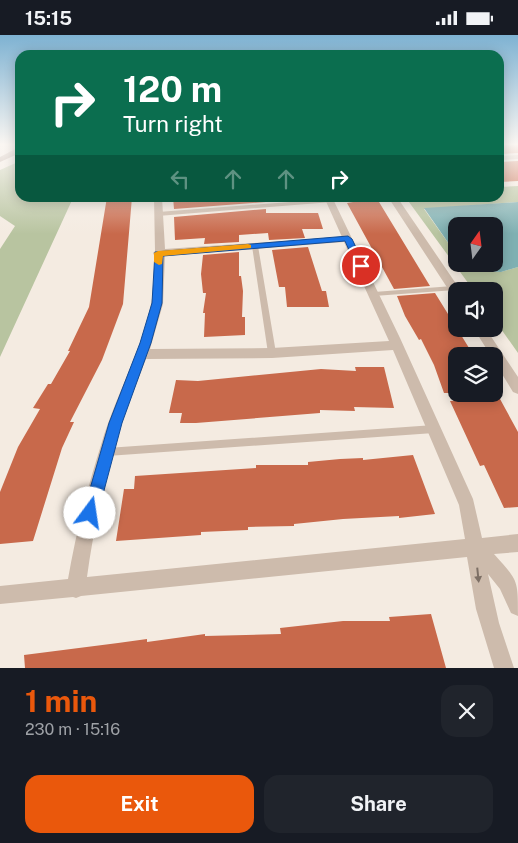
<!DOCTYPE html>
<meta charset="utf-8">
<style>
:root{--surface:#171b24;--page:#20242c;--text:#f1f3f6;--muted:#9ea1a6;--accent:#ea580c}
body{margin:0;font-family:"Public Sans",sans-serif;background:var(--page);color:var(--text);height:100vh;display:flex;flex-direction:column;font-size:19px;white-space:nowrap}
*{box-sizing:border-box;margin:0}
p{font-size:16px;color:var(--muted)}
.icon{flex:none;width:28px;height:28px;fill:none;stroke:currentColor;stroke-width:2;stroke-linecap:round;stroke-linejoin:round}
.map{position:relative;height:633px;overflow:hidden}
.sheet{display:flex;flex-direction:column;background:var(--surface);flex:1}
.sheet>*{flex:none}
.top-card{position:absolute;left:15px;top:15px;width:489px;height:152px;border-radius:15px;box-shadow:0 2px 12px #0003;background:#0b6e4f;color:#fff;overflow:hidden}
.needle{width:32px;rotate:14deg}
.fabs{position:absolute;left:448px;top:182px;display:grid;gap:10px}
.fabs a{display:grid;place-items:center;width:55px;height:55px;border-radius:10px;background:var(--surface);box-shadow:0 2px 12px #0003;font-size:25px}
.pin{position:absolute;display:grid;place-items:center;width:42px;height:42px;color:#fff;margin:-21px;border:2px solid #fff;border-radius:50%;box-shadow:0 1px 5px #0007}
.me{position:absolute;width:55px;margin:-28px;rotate:14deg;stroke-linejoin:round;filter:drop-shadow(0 0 4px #0008)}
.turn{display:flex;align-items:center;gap:18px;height:105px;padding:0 25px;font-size:22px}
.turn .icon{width:65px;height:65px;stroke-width:2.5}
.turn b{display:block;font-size:35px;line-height:42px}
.lanes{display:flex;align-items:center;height:48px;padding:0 25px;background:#0003;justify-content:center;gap:25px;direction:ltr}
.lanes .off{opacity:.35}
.round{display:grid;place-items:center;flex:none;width:52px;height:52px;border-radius:15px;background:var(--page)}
.head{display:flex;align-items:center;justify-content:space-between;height:85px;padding:0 25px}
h1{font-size:30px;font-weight:700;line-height:38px;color:var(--accent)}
.primary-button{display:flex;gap:10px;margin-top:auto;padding:10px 25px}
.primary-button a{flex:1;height:58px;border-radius:15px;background:var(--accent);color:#fff;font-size:20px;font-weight:700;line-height:58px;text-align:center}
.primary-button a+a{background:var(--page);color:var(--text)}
.status{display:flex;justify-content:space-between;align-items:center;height:35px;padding:0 25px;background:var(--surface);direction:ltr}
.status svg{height:14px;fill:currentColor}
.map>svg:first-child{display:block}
.green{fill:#b8c4a0}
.water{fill:#7fb0b2}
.building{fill:#c8694b}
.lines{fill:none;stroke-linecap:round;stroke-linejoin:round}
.lane{fill:#cdbbac;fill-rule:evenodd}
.street{fill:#cdbbac;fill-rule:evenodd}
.secondary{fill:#a18a7d;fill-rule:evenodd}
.oneway{fill:#7d6f65}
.route{fill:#1a73e8;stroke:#114b97}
.slow{fill:#f59e0b}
</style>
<div class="status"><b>15:15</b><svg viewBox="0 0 49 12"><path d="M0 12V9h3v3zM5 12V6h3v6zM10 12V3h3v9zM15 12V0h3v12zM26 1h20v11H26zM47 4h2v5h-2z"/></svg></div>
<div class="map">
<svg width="518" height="633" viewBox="0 0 518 633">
<rect width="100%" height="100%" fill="#f4ebe1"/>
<path class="green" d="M20 126V162L73 163 0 322V214L15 191 0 181V135Z
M518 151V167L424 174 456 219V229H463L467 235 501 237 518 232V318L494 284V256H474L406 163 499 162V152Z"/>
<path class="water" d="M518 167V232L501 237 467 235 463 229H494V191H456V219L424 173Z"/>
<path class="building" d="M499 110H518V118L499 119Z
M518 126V146L499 147V127Z
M107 162H132L123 269 102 325 70 387H74L62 413 33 506 0 509V457L18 412 40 374 33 373 48 349H51L70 316H68L89 272Z
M173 162H266V167L174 174Z
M351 162H376L430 251 394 254 347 168 353 167Z
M266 174V178H318L323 194H302L305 203 269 205 268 198 239 200V207L204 209 205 203 175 205 174 182Z
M308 212 322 256H326L329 272H287L285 252H279L272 215Z
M239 217V241H241L243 256 242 282H245V300L204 302 205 278H203L206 258H203L201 239 203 220Z
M435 258 474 321H456V358H444L434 330 421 304 419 305 405 281 397 261Z
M355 332H384L394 373 354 372 355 376 320 375V378L196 388H180L182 378H169L176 345 198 346 321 334 356 336Z
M494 353 518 397V472L504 473 484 430 480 431 450 366 494 363Z
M413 420 435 479 399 483V481L343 484 294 489V491L248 492V495L201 497V500L116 506 124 454H134L135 441 256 433V430H308V427L340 424 363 423V425Z
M431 579 446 633H25L24 620 118 608 147 604V607L205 599V601L281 599 280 593 343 586H390L389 582Z"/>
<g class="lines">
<path class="lane" d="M330 164 332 165V167L158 181 155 179 158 177Z
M255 209 258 211 276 318 275 320H269L268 318 252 211Z
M453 251 456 253 455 255 374 261 371 259 374 257Z
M434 390 437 391 438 394 437 397 434 398 107 421 104 420 102 417 104 414 107 413Z"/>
<path class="street" d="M518 120V124L499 125V121Z
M154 162H162L165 214 342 202 324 162H332L400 303 473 464 482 503 518 499V517L494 519C518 546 518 544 518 581L511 578 500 554 488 539 499 588 514 633H494L476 574 467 522 81 561 76 563 73 562 0 569V551L68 544C76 498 87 454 101 410 118 351 153 299 155 236 155 230 156 223 153 218L155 216ZM344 207 389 306 272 313 150 314 163 269 165 221ZM393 315 459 470 465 504 87 542C94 490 106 438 122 388 129 366 138 345 146 324L272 323Z
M388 162H397L461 256H456V261L452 260Z
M474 294H486L518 342V359L513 357 494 326V321H491Z"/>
<path class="secondary" d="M17 113H20V118L0 127V122Z"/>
</g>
<defs><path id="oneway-solid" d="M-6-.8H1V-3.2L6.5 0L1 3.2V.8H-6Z" transform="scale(1.25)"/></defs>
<use class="oneway" href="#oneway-solid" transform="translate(478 540) rotate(84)"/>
<linearGradient id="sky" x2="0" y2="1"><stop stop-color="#7eb2d2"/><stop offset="0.55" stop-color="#faf6f2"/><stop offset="1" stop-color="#faf6f2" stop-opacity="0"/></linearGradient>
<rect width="518" height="199" fill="url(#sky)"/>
<path class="route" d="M348 201 352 204 365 231 364 233H357L345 206 163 221 162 268 151 308 122 388 98 478 96 483 90 486 85 483 83 478 109 388 140 308 152 268 155 217Z"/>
<path class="slow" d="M248 209 251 210V213L163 221 162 229 159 230 154 227V218L158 216Z"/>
</svg>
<div class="fabs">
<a><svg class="needle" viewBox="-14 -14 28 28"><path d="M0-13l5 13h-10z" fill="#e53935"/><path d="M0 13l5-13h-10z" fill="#9ea1a6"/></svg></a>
<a><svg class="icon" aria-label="sound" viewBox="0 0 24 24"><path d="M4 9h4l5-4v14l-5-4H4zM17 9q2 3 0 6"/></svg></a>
<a><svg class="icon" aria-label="layers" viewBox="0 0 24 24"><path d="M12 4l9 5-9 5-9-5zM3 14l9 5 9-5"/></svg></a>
</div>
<div class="pin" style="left:361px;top:231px;background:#d93025"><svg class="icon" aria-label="arrive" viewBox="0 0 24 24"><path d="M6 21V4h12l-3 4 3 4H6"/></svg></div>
<svg class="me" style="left:90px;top:478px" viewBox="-20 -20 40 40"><circle r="19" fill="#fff"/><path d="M0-13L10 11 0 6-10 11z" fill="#1a73e8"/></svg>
<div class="top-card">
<div class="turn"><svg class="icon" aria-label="right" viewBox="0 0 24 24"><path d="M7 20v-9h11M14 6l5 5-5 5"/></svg><div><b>120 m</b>Turn right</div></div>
<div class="lanes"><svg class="icon off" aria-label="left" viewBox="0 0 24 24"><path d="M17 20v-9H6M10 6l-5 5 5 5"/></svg><svg class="icon off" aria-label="ahead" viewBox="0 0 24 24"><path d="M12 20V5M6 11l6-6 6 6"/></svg><svg class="icon off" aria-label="ahead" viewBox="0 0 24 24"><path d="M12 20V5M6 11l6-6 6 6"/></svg><svg class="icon" aria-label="right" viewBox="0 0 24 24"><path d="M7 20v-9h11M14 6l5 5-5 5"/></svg></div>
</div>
</div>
<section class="sheet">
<div class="head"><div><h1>1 min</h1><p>230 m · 15:16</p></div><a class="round"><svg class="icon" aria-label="close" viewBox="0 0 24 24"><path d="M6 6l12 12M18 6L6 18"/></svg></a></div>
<div class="primary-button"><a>Exit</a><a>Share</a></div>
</section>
